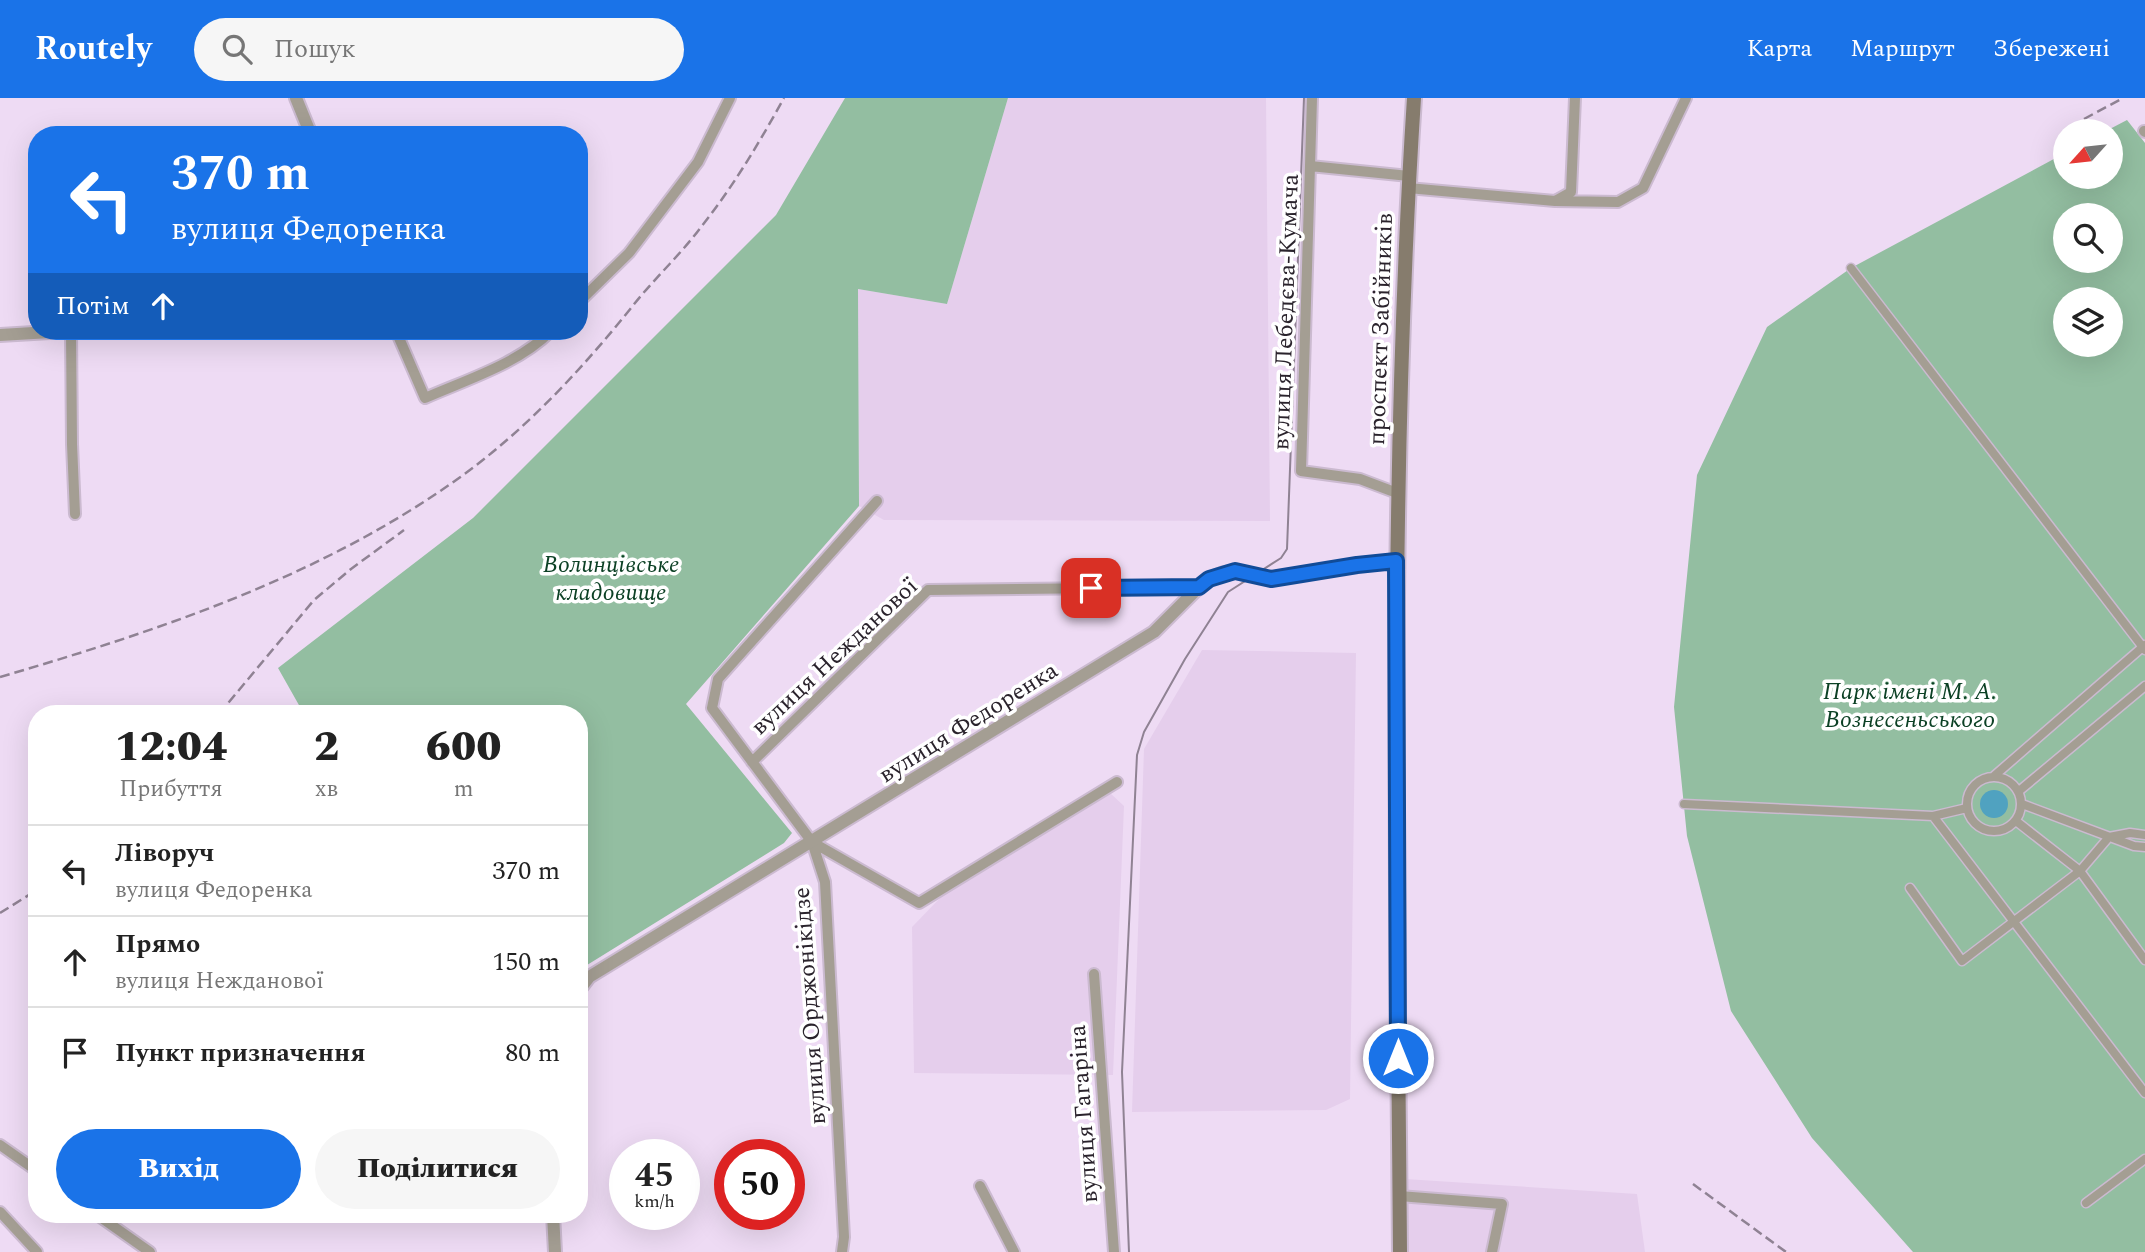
<!DOCTYPE html>
<html lang="uk">
<meta charset="utf-8">
<style>
:root{--surface:#fff;--page:#f6f6f6;--text:#222;--muted:#767676;--line:#e0e0e0;--accent:#1a73e8}
body{margin:0;font-family:Spectral,serif;background:var(--page);color:var(--text);height:100vh;display:flex;flex-direction:column;font-size:26px;white-space:nowrap}
*{box-sizing:border-box;margin:0}
p{font-size:23px;color:var(--muted)}
.icon{flex:none;width:38px;height:38px;fill:none;stroke:currentColor;stroke-width:2;stroke-linecap:round;stroke-linejoin:round}
.map{position:relative;flex:1;overflow:hidden}
.drawer{position:absolute;left:28px;top:607px;width:560px;height:518px;display:flex;flex-direction:column;background:var(--surface);border-radius:28px;box-shadow:0 7px 28px #0002}
.drawer>*{flex:none}
.top-card{position:absolute;left:28px;top:28px;width:560px;height:214px;border-radius:28px;box-shadow:0 7px 28px #0002;background:#1a73e8;color:#fff;overflow:hidden}
.needle{width:46px;rotate:243deg}
.tools{position:absolute;left:2053px;top:21px;display:grid;gap:14px}
.tools a{display:grid;place-items:center;width:70px;height:70px;border-radius:50%;background:var(--surface);box-shadow:0 7px 28px #0002;font-size:35px}
.speed{position:absolute;left:609px;top:1041px;display:flex;gap:14px;font-size:35px;font-weight:700;text-align:center}
.speed>*{display:grid;place-content:center;width:91px;height:91px;border-radius:50%;background:var(--surface);box-shadow:0 7px 28px #0002;line-height:1}
.speed small{font-size:18px;font-weight:400}
.speed .limit{border:10px solid #d22;background:#fff;color:#111}
.pin{position:absolute;display:grid;place-items:center;width:60px;height:60px;color:#fff;margin:-30px;border-radius:14px;box-shadow:0 4px 10px #0006}
.me{position:absolute;width:77px;margin:-38px;rotate:0deg;stroke-linejoin:round;filter:drop-shadow(0 0 5px #0008)}
.turn{display:flex;align-items:center;gap:24px;height:147px;padding:0 28px;font-size:32px}
.turn .icon{width:91px;height:91px;stroke-width:2.5}
.turn b{display:block;font-size:49px;line-height:60px}
.then{display:flex;align-items:center;height:66px;padding:0 28px;background:#0003;gap:14px;font-size:26px}
.eta{display:flex;justify-content:space-evenly;align-items:center;height:119px;text-align:center}
.eta b{font-size:42px;font-weight:800;line-height:49px}
.action{display:flex;gap:14px;margin-top:auto;padding:14px 28px}
.action a{flex:1;height:80px;border-radius:42px;background:var(--accent);color:#fff;font-size:28px;font-weight:800;line-height:80px;text-align:center}
.action a+a{background:var(--page);color:var(--text)}
ul{padding:0;list-style:none}
li{display:flex;align-items:center;gap:21px;height:91px;padding:0 28px;border-top:2px solid var(--line)}
li div{flex:1}
li b{display:block;font-size:26px}
li em{font-style:normal}
header{display:flex;align-items:center;gap:42px;box-sizing:border-box;height:98px;padding:0 35px;background:var(--accent);color:#fff}
header strong{font-size:33px}
nav{display:flex;gap:38px;margin-inline-start:auto;font-size:24px}
.search{width:490px;height:63px;background:var(--page);display:flex;align-items:center;gap:18px;box-sizing:border-box;padding:0 24px;border-radius:38px;color:var(--muted);font-size:26px}
.map>svg:first-child{display:block}
.built{fill:#e5ceec}
.green{fill:#93bea1;fill-rule:evenodd}
.water{fill:#50a2c0}
.lines{fill:none;stroke-linecap:round;stroke-linejoin:round}
.pedestrian-casing{stroke:#cbbad0;stroke-width:11}
.minor-casing{stroke:#cbbad0;stroke-width:14}
.tertiary-casing{stroke:#cbbad0;stroke-width:16}
.secondary-casing{stroke:#cbbad0;stroke-width:18}
.pedestrian{stroke:#a49e93;stroke-width:8}
.minor{stroke:#a49e93;stroke-width:10}
.tertiary{stroke:#a49e93;stroke-width:12}
.secondary{stroke:#867c6d;stroke-width:14}
.tram{stroke:#8f8293;stroke-width:2}
.rail{stroke:#8f8293;stroke-width:2.5;stroke-dasharray:10 5;stroke-linecap:butt}
.route-casing{stroke:#114b97;stroke-width:18}
.route{stroke:#1a73e8;stroke-width:12}
.labels{text-anchor:middle;stroke-width:7;stroke-linejoin:round;paint-order:stroke}
.street-label{font-size:24px;fill:#2a232c;stroke:#fff}
.park-label{font-size:24px;font-style:italic;fill:#0c4125;stroke:#fff}
</style>
<header>
<strong>Routely</strong>
<div class="search"><svg class="icon" aria-label="search" viewBox="0 0 24 24"><circle cx="10" cy="10" r="6"/><path d="M15 15l6 6"/></svg>Пошук</div>
<nav><a>Карта</a><a>Маршрут</a><a>Збережені</a></nav>
</header>
<div class="map">
<svg width="2145" height="1154" viewBox="0 0 2145 1154">
<rect width="100%" height="100%" fill="#eedbf4"/>
<path class="built" d="M1008 0H1266L1270 423 884 422 859 408 858 191 947 206Z
M1202 552 1356 555 1350 1001 1326 1012 1132 1014 1144 651Z
M1109 694 1124 708 1113 977 914 975 912 829 943 797Z
M1405 1081 1637 1096 1645 1154H1405Z"/>
<path class="green" d="M845 0H1008L947 206 858 191 859 408 686 606 792 735 784 745 579 872V616H304L278 570 473 420 776 117Z
M2127 22 2145 45V1154H1913L1812 1040 1731 913 1687 738 1674 609 1697 377 1767 229 1851 170 2065 55V79H2110V33H2106ZM2065 117H2110V163H2065ZM2065 201H2110V247H2065Z"/>
<path class="water" d="M1980 706a14 14 0 1 1 28 0a14 14 0 1 1-28 0Z"/>
<g class="lines">
<g class="pedestrian-casing">
<path id="pedestrian" d="M1851 170 2145 552
M1994 678 2145 547
M1967 706a27 27 0 1 1 54 0a27 27 0 1 1-54 0Z
M2019 693 2145 588
M1684 706 1933 718 1967 710
M2022 706 2134 748 2145 749
M1933 718 2145 995
M2016 723 2080 773 2145 862
M1910 790 1962 863 2080 773 2109 739 2130 735 2145 737
M2086 1105 2145 1061"/>
</g>
<g class="minor-casing">
<path id="minor" d="M1312 0 1301 373 1360 381 1397 395
M2144 33 2145 34
M1310 68 1409 78
M1408 90 1555 103 1571 94 1575 0
M1555 103 1618 104 1643 90 1686 0
M579 204 629 155 698 64 730 0
M71 233 72 346 75 416
M396 233 425 300C468 281 518 266 551 233
M877 403 718 581 712 610 812 744 919 805 1117 684
M752 664 928 492 1199 489
M812 744 825 784 844 1139 842 1154
M1094 876 1114 1154
M0 1047 37 1073
M980 1088 1014 1154
M1399 1098 1502 1106 1492 1154
M0 1114 37 1154
M96 1116 150 1154"/>
</g>
<g class="tertiary-casing">
<path id="tertiary" d="M296 0 311 37
M0 237 67 233
M579 892 589 879 1154 534 1199 489 1209 481 1224 475 1235 473 1271 481 1358 467 1396 463
M553 1116 555 1154"/>
</g>
<g class="secondary-casing">
<path id="secondary" d="M1400 1154C1397 769 1389 384 1414 0"/>
</g>
<use href="#pedestrian" class="pedestrian"/>
<use href="#minor" class="minor"/>
<use href="#tertiary" class="tertiary"/>
<use href="#secondary" class="secondary"/>
<path class="tram" d="M1129 1154 1122 974 1137 657 1144 634 1185 561 1228 494 1281 460 1287 451 1304 0"/>
<path class="rail" d="M2084 21 2123 0
M0 579C161 532 322 478 459 380 526 332 584 269 635 205 656 179 681 156 701 129 733 89 759 45 784 0
M219 616 314 502 351 471 404 432
M0 815 37 792
M1693 1086 1786 1154"/>
</g>
<g class="lines">
<g class="route-casing">
<path id="route" d="M1091 490 1199 489 1209 481 1235 473 1271 481 1357 467 1396 463 1398 960"/>
</g>
<use href="#route" class="route"/>
</g>
<g class="labels">
<g class="street-label">
<text transform="translate(1285 214) rotate(-88)" y="8">вулиця Лебедєва-Кумача</text>
<text transform="translate(1380 231) rotate(-88)" y="8">проспект Забійників</text>
<text transform="translate(834 558) rotate(-43)" y="8">вулиця Нежданової</text>
<text transform="translate(968 624) rotate(-32)" y="8">вулиця Федоренка</text>
<text transform="translate(809 908) rotate(-94)" y="8">вулиця Орджонікідзе</text>
<text transform="translate(1083 1016) rotate(-94)" y="8">вулиця Гагаріна</text>
</g>
<g class="park-label">
<text x="611" y="474">Волинцівське<tspan x="611" dy="28">кладовище</tspan></text>
<text x="1910" y="601">Парк імені М. А.<tspan x="1910" dy="28">Вознесеньського</tspan></text>
</g>
</g>
</svg>
<div class="tools">
<a><svg class="needle" viewBox="-14 -14 28 28"><path d="M0-13l5 13h-10z" fill="#e53935"/><path d="M0 13l5-13h-10z" fill="#767676"/></svg></a>
<a><svg class="icon" aria-label="search" viewBox="0 0 24 24"><circle cx="10" cy="10" r="6"/><path d="M15 15l6 6"/></svg></a>
<a><svg class="icon" aria-label="layers" viewBox="0 0 24 24"><path d="M12 4l9 5-9 5-9-5zM3 14l9 5 9-5"/></svg></a>
</div>
<div class="speed"><div>45<small>km/h</small></div><div class="limit">50</div></div>
<div class="pin" style="left:1091px;top:490px;background:#d93025"><svg class="icon" aria-label="arrive" viewBox="0 0 24 24"><path d="M6 21V4h12l-3 4 3 4H6"/></svg></div>
<svg class="me" style="left:1398px;top:960px" viewBox="-20 -20 40 40"><circle r="17" fill="#1a73e8" stroke="#fff" stroke-width="3"/><path d="M0-11L8 9 0 5-8 9z" fill="#fff"/></svg>
<div class="top-card">
<div class="turn"><svg class="icon" aria-label="left" viewBox="0 0 24 24"><path d="M17 20v-9H6M10 6l-5 5 5 5"/></svg><div><b>370 m</b>вулиця Федоренка</div></div>
<div class="then">Потім<svg class="icon" aria-label="ahead" viewBox="0 0 24 24"><path d="M12 20V5M6 11l6-6 6 6"/></svg></div>
</div>
<section class="drawer">
<div class="eta">
<div><b>12:04</b><p>Прибуття</p></div>
<div><b>2</b><p>хв</p></div>
<div><b>600</b><p>m</p></div>
</div>
<ul>
<li><svg class="icon" aria-label="left" viewBox="0 0 24 24"><path d="M17 20v-9H6M10 6l-5 5 5 5"/></svg><div><b>Ліворуч</b><p>вулиця Федоренка</p></div><em>370 m</em></li>
<li><svg class="icon" aria-label="ahead" viewBox="0 0 24 24"><path d="M12 20V5M6 11l6-6 6 6"/></svg><div><b>Прямо</b><p>вулиця Нежданової</p></div><em>150 m</em></li>
<li><svg class="icon" aria-label="arrive" viewBox="0 0 24 24"><path d="M6 21V4h12l-3 4 3 4H6"/></svg><div><b>Пункт призначення</b></div><em>80 m</em></li>
</ul>
<div class="action"><a>Вихід</a><a>Поділитися</a></div>
</section>
</div>
